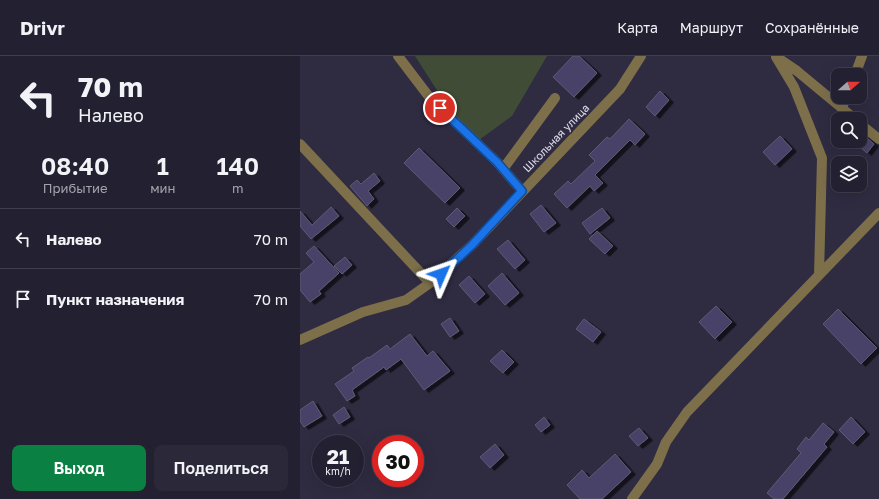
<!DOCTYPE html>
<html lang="ru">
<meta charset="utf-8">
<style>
:root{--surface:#232031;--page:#2b2839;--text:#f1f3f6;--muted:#a3a3ab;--line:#403e4d;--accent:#0b8043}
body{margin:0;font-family:"Golos Text",sans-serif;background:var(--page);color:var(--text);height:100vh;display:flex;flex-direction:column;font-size:15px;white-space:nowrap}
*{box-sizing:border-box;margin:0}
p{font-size:13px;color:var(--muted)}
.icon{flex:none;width:22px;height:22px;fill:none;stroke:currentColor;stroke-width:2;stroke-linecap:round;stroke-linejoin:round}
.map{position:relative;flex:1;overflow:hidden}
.drawer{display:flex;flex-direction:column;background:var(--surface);width:300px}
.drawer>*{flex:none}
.hud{background:#232031;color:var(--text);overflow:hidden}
.needle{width:26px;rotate:69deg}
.buttons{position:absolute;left:531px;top:12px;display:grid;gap:8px}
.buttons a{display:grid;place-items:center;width:36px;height:36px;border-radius:8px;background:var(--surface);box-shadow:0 4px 16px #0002,0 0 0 1px var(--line);font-size:20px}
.speed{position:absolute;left:12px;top:379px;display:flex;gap:8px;font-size:20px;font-weight:700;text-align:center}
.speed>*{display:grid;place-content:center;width:52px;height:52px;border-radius:50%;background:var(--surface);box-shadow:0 4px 16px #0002,0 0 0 1px var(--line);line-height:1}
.speed small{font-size:10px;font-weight:400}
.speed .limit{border:6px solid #d22;background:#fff;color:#111}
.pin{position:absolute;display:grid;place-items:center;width:34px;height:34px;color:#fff;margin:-17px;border:2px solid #fff;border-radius:50%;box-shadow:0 1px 4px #0007}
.me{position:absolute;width:44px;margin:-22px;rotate:47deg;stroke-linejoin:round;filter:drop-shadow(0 0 3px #0008)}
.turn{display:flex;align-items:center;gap:14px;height:84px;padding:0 12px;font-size:18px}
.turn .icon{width:52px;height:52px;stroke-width:2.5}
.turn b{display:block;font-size:28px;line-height:34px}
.eta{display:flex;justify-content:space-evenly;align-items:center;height:68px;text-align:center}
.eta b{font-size:24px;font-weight:600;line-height:28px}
.action{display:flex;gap:8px;margin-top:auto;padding:8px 12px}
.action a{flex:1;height:46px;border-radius:8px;background:var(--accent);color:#fff;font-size:16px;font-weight:600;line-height:46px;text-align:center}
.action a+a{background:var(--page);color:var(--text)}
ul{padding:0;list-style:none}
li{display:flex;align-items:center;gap:12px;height:60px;padding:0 12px;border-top:1px solid var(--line)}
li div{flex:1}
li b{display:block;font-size:15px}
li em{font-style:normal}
header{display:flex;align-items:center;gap:24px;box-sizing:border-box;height:56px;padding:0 20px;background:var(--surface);border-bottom:1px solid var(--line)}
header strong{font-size:19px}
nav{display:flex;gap:22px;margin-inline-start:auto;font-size:14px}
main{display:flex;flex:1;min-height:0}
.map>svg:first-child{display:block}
.green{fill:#404c35}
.building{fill:#494267;stroke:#5f5a73;filter:url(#shadow)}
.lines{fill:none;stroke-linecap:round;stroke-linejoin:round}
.minor{stroke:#7c6f4a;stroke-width:10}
.route-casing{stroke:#114b97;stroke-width:10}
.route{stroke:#1a73e8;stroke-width:7}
.labels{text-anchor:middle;stroke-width:3.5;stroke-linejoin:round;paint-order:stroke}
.street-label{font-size:11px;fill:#e0deed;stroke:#2f2b41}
</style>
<header>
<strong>Drivr</strong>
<nav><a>Карта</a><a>Маршрут</a><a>Сохранённые</a></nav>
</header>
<main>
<section class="drawer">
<div class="hud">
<div class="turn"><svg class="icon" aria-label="left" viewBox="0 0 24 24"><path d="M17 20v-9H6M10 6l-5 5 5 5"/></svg><div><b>70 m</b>Налево</div></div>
</div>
<div class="eta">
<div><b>08:40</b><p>Прибытие</p></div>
<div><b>1</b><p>мин</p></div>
<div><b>140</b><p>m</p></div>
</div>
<ul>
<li><svg class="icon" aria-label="left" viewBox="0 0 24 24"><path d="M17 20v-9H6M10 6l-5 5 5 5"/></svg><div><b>Налево</b></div><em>70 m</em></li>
<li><svg class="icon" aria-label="arrive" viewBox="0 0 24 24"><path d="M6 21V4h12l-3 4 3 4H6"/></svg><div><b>Пункт назначения</b></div><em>70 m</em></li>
</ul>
<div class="action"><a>Выход</a><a>Поделиться</a></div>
</section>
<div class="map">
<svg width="579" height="443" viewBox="0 0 579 443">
<defs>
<filter id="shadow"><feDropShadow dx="4.5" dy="2.5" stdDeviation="0" flood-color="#0009"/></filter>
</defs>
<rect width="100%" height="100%" fill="#2f2b41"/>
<path class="green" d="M115 0H247L212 60 172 89Z"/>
<path class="building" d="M273 0H279L297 17 274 41 253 21Z
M360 35 369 44 355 60 346 51Z
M329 63 345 78 335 89 330 84 295 119 303 127 294 135 290 130 267 152 254 138 268 125 271 128 295 105 289 99 307 81 310 83Z
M560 76 574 88 567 97 560 91Z
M480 80 492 93 475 109 463 96Z
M119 92 160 132 145 147 104 107Z
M74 117 80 125 68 135 74 143 67 150 50 130 57 124 61 128Z
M241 149 256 167 244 176 230 158Z
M31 151 39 160 11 183 0 170V155L12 169Z
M157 152 165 160 154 171 146 163Z
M302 152 310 162 290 178 282 167Z
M297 175 313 190 305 198 289 183Z
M208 184 225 204 215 213 197 193Z
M14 190 39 217 19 235 21 238 10 246 0 234V218L14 206 6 197Z
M45 201 52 209 42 218 34 210Z
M202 217 219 237 205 249 188 230Z
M169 220 185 238 175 247 159 229Z
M416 250 432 266 415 283 399 266Z
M538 253 577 292 561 308 523 268Z
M150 262 159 275 150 281 141 268Z
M284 263 301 276 293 286 276 273Z
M110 278 127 300 133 295 150 315 124 334 101 303 86 314 84 311 52 334 55 340 47 345 35 328 54 315 52 312 68 301 69 302 87 289 90 293Z
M202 294 214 306 203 317 190 305Z
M13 345 22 360 4 371 0 365V354Z
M44 351 50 361 39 368 33 359Z
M244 361 250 369 241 376 235 369Z
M551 361 565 376 553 388 539 374Z
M523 367 534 376 524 388 527 391 483 443H474L467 437 501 397 497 393 506 381 509 384Z
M339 372 348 382 338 390 329 380Z
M195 388 204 399 190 412 180 401Z
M315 398 331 416 302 443H280L267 429 282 414 289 422Z"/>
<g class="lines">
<path class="minor" d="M98 0 130 42 197 106 222 135
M476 1 494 31 522 102 519 219
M478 2 497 15 555 63
M555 19 562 0
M542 52 546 41
M560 68 579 83
M0 88 130 227
M203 113 255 42
M0 284 63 256 106 244 130 227 172 189 320 33 341 0
M332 443 357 408 366 386 387 356 579 157"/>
</g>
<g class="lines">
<g class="route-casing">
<path id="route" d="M140 52 197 106 222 135 172 189 141 218"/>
</g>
<use href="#route" class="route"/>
</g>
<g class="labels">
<g class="street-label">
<text transform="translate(256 82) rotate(-46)" y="4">Школьная улица</text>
</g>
</g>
</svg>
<div class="buttons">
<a><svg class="needle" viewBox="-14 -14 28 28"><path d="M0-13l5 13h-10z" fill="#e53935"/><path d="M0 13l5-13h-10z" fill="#a3a3ab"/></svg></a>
<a><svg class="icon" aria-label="search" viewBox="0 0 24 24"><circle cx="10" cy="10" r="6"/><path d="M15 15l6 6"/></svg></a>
<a><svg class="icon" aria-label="layers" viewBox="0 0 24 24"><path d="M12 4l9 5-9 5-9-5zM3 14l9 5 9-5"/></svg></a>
</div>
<div class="speed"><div>21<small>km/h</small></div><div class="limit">30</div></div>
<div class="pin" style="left:140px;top:52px;background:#d93025"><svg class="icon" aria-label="arrive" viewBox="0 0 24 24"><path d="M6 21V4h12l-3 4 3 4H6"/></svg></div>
<svg class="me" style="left:141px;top:218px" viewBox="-20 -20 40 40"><path d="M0-17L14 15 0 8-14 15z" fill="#1a73e8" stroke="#fff" stroke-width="4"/></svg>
</div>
</main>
